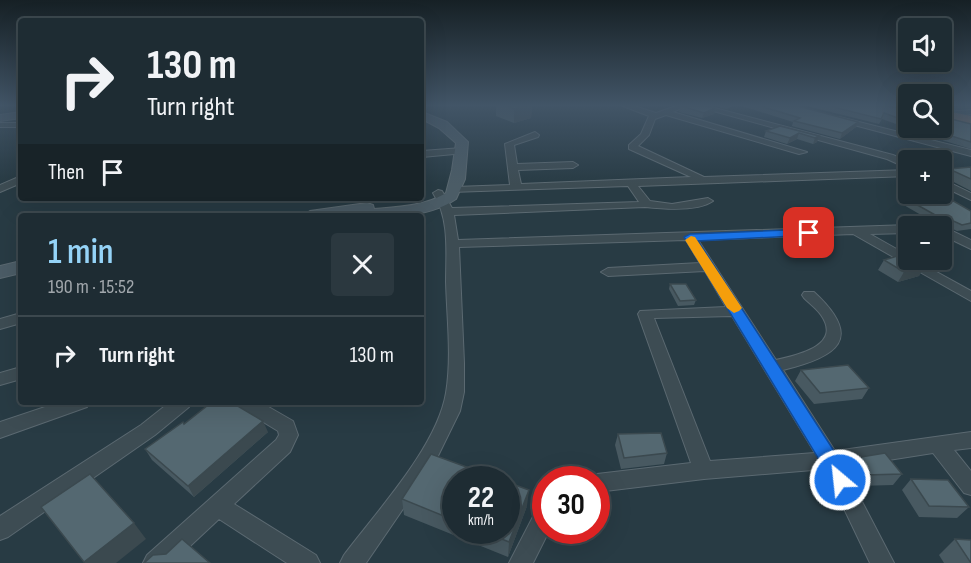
<!DOCTYPE html>
<meta charset="utf-8">
<style>
:root{--surface:#1e2c33;--page:#2b383f;--text:#f1f3f6;--muted:#a1a7ac;--line:#3c484e;--accent:#95d3f7}
body{margin:0;font-family:"Sofia Sans Condensed",sans-serif;background:var(--page);color:var(--text);height:100vh;display:flex;flex-direction:column;font-size:22px;white-space:nowrap}
*{box-sizing:border-box;margin:0}
p{font-size:20px;color:var(--muted)}
.icon{flex:none;width:33px;height:33px;fill:none;stroke:currentColor;stroke-width:2;stroke-linecap:round;stroke-linejoin:round}
.map{position:relative;flex:1;overflow:hidden}
.side{position:absolute;left:18px;top:213px;width:406px;height:192px;display:flex;flex-direction:column;background:var(--surface);border-radius:6px;box-shadow:0 6px 24px #0002,0 0 0 2px var(--line)}
.side>*{flex:none}
.guide{position:absolute;left:18px;top:18px;width:406px;height:183px;border-radius:6px;box-shadow:0 6px 24px #0002,0 0 0 2px var(--line);background:#1e2c33;color:var(--text);overflow:hidden}
.controls{position:absolute;left:898px;top:18px;display:grid;gap:12px}
.controls a{display:grid;place-items:center;width:54px;height:54px;border-radius:6px;background:var(--surface);box-shadow:0 6px 24px #0002,0 0 0 2px var(--line);font-size:30px}
.speed{position:absolute;left:442px;top:466px;display:flex;gap:12px;font-size:30px;font-weight:700;text-align:center}
.speed>*{display:grid;place-content:center;width:78px;height:78px;border-radius:50%;background:var(--surface);box-shadow:0 6px 24px #0002,0 0 0 2px var(--line);line-height:1}
.speed small{font-size:15px;font-weight:400}
.speed .limit{border:9px solid #d22;background:#fff;color:#111}
.pin{position:absolute;display:grid;place-items:center;width:51px;height:51px;color:#fff;margin:-26px;border-radius:12px;box-shadow:0 3px 9px #0006}
.me{position:absolute;width:66px;margin:-33px;rotate:332deg;stroke-linejoin:round;filter:drop-shadow(0 0 4px #0008)}
.turn{display:flex;align-items:center;gap:21px;height:126px;padding:0 30px;font-size:27px}
.turn .icon{width:78px;height:78px;stroke-width:2.5}
.turn b{display:block;font-size:42px;line-height:51px}
.then{display:flex;align-items:center;height:57px;padding:0 30px;background:#0003;gap:12px;font-size:22px}
.round{display:grid;place-items:center;flex:none;width:63px;height:63px;border-radius:6px;background:var(--page)}
.headline{display:flex;align-items:center;justify-content:space-between;height:102px;padding:0 30px}
h1{font-size:36px;font-weight:600;line-height:45px;color:var(--accent)}
ul{padding:0;list-style:none}
li{display:flex;align-items:center;gap:18px;height:78px;padding:0 30px;border-top:2px solid var(--line)}
li div{flex:1}
li b{display:block;font-size:22px}
li em{font-style:normal}
.map>svg:first-child{display:block}
.lines{fill:none;stroke-linecap:round;stroke-linejoin:round}
.street-casing{stroke:#5b6971;stroke-width:2}
.secondary-casing{stroke:#5b6971;stroke-width:2}
.highway-casing{stroke:#47565e;stroke-width:2}
.street{fill:#3d4c53;fill-rule:evenodd}
.secondary{fill:#4b5c66;fill-rule:evenodd}
.highway{fill:#79655a;fill-rule:evenodd}
.wall{fill:#485961}
.shaded-wall{fill:#3b494f}
.building{fill:#546871;stroke:#3b494f;stroke-width:1.5}
.route{fill:#1a73e8;stroke:#114b97;stroke-width:1.5}
.slow{fill:#f59e0b}
</style>
<div class="map">
<svg width="971" height="563" viewBox="0 0 971 563">
<rect width="100%" height="100%" fill="#283b44"/>
<g class="lines">
<g class="street-casing">
<path id="street" d="M623 106H634L656 113 676 106H686L673 112 807 152 799 154 666 115 655 119 649 135 638 146 704 177 909 170V176L638 186 650 201 672 204 708 198 713 201C698 212 664 209 645 207L454 215 458 240 909 225 913 226H909V233L870 234 909 256V260H915L971 291V301L853 234 698 240 776 360C796 355 843 346 821 315 817 309 810 304 804 298L802 295 804 292H814C865 339 837 357 783 370L835 451 971 432V448L954 450 971 471V495L964 493 933 453 844 467 894 563H870L825 469 704 479 597 492V480H588L590 476 597 474 691 463 638 314 640 311 726 307 705 271 608 276 601 272 608 268 700 263 686 240 459 247 464 363V392L460 411 435 462 366 563H340L344 555C377 511 437 447 446 393 452 357 447 318 446 282 446 252 450 219 433 193L438 190 442 191 452 208 639 202 628 186 451 192V188L455 187 510 185 505 144 535 132 539 135 538 137 514 145 517 164 573 162 578 165 573 168 518 170 521 184 691 177 629 149V145L641 134 649 116ZM732 316 815 453 710 461 654 318Z
M695 106H707L893 155 909 162V169L887 159Z
M971 110V114L942 116 944 112Z
M839 117 971 150V156L839 121Z
M0 123H21V127H0Z
M462 148 467 151 465 153 422 157V151Z
M21 176V183L0 192V185Z
M942 179 971 193V200L942 186Z
M942 226 971 240V249L942 235Z
M21 313V323L0 329V319Z
M21 367V379L0 385V373Z
M60 402H90L87 407 0 438V422Z
M170 402H192L189 407 155 435 8 537 0 540V516L141 425Z
M236 402H260L293 421 298 435 290 452 234 504 316 555 320 563H287L219 519 172 563H143L147 555 276 440 279 435 278 431 239 407Z
M546 504V531H549L533 563H509L538 507Z"/>
</g>
<g class="secondary-casing">
<path id="secondary" d="M21 112V118L0 121V115Z
M422 112 447 122 468 142 465 179 456 199C417 226 347 216 302 216L310 211 367 203 373 205 374 209C398 207 425 206 446 193L452 170 456 143 439 128 422 119Z
M21 261V273L0 278V266Z"/>
</g>
<g class="highway-casing">
<path id="highway" d="M883 106H909V114L885 109Z
M942 110 971 116V126L942 118Z"/>
</g>
<use href="#street" class="street"/>
<use href="#secondary" class="secondary"/>
<use href="#highway" class="highway"/>
</g>
<path class="wall" d="M496 106H532L531 118 514 123 496 116Z
M681 106 714 114 702 118 679 112Z
M715 106H733L726 109Z
M742 106H798L858 122 856 127 840 139 792 126 793 122Z
M807 106H887L909 110V128H942V106H971V108L943 111V117L971 124V149L945 141 882 119 879 124Z
M780 126 819 136 817 142 813 144 797 139 787 144 764 137 766 131Z
M971 167V191L944 177 949 169Z
M905 198 971 211V229L957 231 943 224 940 226 902 204Z
M884 260 925 265 919 276 898 282 878 270Z
M670 284 696 300 694 305 678 306 669 289Z
M801 370 869 388 862 399 814 404 795 381Z
M184 424 268 432 194 497 152 460 145 449Z
M618 434 667 453 664 464 621 469 615 445Z
M855 458 902 474 893 485 857 486 847 469Z
M911 479 969 507 957 518 919 517 902 490Z
M456 480V531H507L527 506 508 557 404 515 402 499Z
M955 539 971 563H944L939 555Z"/>
<path class="shaded-wall" d="M525 106H532L531 118 514 123V109Z
M943 106H971V108L942 111Z
M715 108 714 114 702 118 704 113Z
M858 122 856 127 840 139 842 133Z
M799 133 797 139 787 144 790 138Z
M819 136 817 142 813 144 815 138Z
M925 265 919 276 898 282 904 272Z
M263 421 268 432 194 497 188 486Z
M529 490 527 506 508 557 509 542Z
M134 523 146 539 116 563H85L84 562Z"/>
<path class="building" d="M506 106H525L514 109Z
M682 106H706L715 108 704 113 681 106Z
M760 106H798L858 122 842 133 794 121 800 118Z
M829 106H887L909 110V122L884 113 881 119Z
M942 106H945H943V117L971 124V142L925 128H942Z
M780 126 819 136 815 138 799 133 790 138 766 131Z
M971 167V179L949 169Z
M943 195 971 211V223L962 225 947 218 944 220 905 198Z
M904 254 909 257V260H914L925 265 904 272 884 260Z
M670 284H686L696 300 680 301Z
M848 365 869 388 820 393 801 370Z
M212 402H231L263 421 188 486 145 449 183 422 184 424Z
M661 433 667 453 624 458 618 434Z
M885 453 902 474 865 475 855 458Z
M431 454 502 480H456V521L402 499Z
M90 474 134 523 84 562 41 507Z
M911 479 948 480 969 507 929 506Z
M507 482 529 490 509 542 482 531H507Z
M182 539 210 563H144L153 555 166 554Z
M955 539 971 540V563Z"/>
<linearGradient id="sky" x2="0" y2="1"><stop stop-color="#162025"/><stop offset="0.57" stop-color="#425567"/><stop offset="1" stop-color="#425567" stop-opacity="0"/></linearGradient>
<rect width="971" height="185" fill="url(#sky)"/>
<path class="route" d="M809 229 815 233 813 235 698 241 836 454 850 480 847 487 840 490 833 487 823 466 684 237 690 234Z"/>
<path class="slow" d="M691 236 695 237 742 308 739 311 734 313 727 308 685 240Z"/>
</svg>
<div class="controls">
<a><svg class="icon" aria-label="sound" viewBox="0 0 24 24"><path d="M4 9h4l5-4v14l-5-4H4zM17 9q2 3 0 6"/></svg></a>
<a><svg class="icon" aria-label="search" viewBox="0 0 24 24"><circle cx="10" cy="10" r="6"/><path d="M15 15l6 6"/></svg></a>
<a>+</a>
<a>−</a>
</div>
<div class="speed"><div>22<small>km/h</small></div><div class="limit">30</div></div>
<div class="pin" style="left:809px;top:233px;background:#d93025"><svg class="icon" aria-label="arrive" viewBox="0 0 24 24"><path d="M6 21V4h12l-3 4 3 4H6"/></svg></div>
<svg class="me" style="left:840px;top:480px" viewBox="-20 -20 40 40"><circle r="17" fill="#1a73e8" stroke="#fff" stroke-width="3"/><path d="M0-11L8 9 0 5-8 9z" fill="#fff"/></svg>
<div class="guide">
<div class="turn"><svg class="icon" aria-label="right" viewBox="0 0 24 24"><path d="M7 20v-9h11M14 6l5 5-5 5"/></svg><div><b>130 m</b>Turn right</div></div>
<div class="then">Then<svg class="icon" aria-label="arrive" viewBox="0 0 24 24"><path d="M6 21V4h12l-3 4 3 4H6"/></svg></div>
</div>
<section class="side">
<div class="headline"><div><h1>1 min</h1><p>190 m · 15:52</p></div><a class="round"><svg class="icon" aria-label="close" viewBox="0 0 24 24"><path d="M6 6l12 12M18 6L6 18"/></svg></a></div>
<ul>
<li><svg class="icon" aria-label="right" viewBox="0 0 24 24"><path d="M7 20v-9h11M14 6l5 5-5 5"/></svg><div><b>Turn right</b></div><em>130 m</em></li>
</ul>
</section>
</div>
